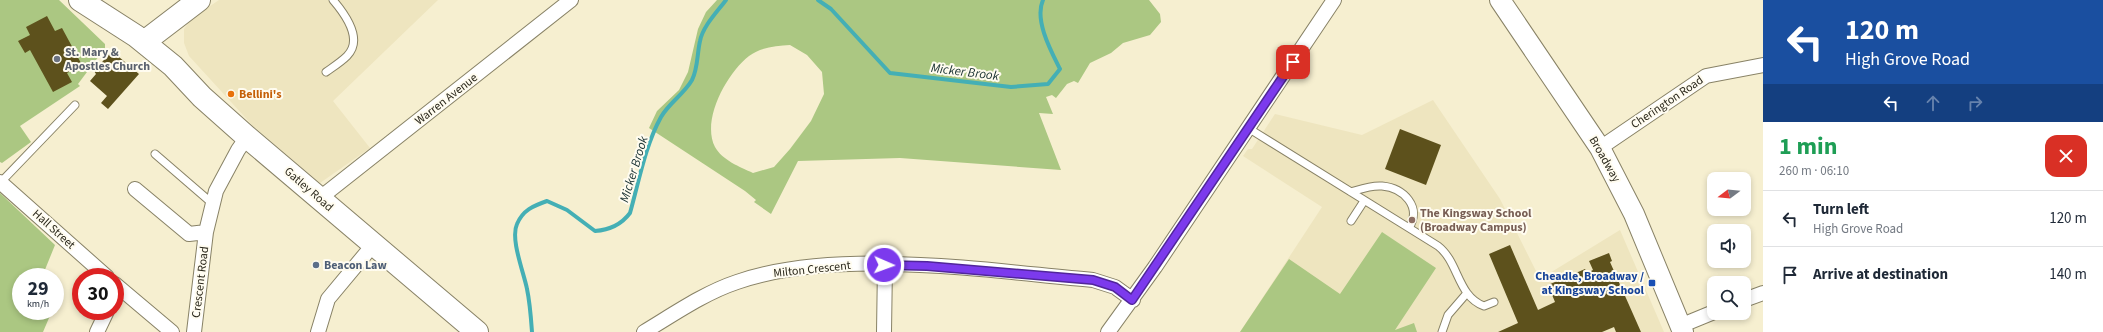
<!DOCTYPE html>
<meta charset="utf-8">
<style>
:root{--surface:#fff;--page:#f6f6f7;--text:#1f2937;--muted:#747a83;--line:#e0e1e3}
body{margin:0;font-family:"Source Sans 3",sans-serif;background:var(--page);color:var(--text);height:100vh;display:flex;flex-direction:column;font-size:15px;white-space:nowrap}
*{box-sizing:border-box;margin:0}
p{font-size:13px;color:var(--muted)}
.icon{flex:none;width:22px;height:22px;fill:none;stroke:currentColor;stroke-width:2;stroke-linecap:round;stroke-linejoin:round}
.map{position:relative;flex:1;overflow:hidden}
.details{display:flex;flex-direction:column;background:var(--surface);width:340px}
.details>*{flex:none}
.guide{background:#1a4fa0;color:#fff;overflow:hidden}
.needle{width:26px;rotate:254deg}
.controls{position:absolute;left:1707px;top:172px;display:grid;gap:8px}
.controls a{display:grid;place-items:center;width:44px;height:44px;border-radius:8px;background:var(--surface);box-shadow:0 2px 6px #0003;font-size:20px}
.speed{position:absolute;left:12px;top:268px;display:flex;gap:8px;font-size:20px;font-weight:700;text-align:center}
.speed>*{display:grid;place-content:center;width:52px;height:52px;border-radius:50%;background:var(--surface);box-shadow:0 2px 6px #0003;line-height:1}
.speed small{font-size:10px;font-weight:400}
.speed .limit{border:6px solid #d22;background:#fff;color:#111}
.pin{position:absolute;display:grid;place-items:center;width:34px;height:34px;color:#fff;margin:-17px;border-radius:8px;box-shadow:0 2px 6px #0006}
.me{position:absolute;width:44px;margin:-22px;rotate:92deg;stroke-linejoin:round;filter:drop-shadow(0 0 3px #0008)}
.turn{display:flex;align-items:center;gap:14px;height:84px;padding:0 16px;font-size:18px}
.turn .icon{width:52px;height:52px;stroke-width:2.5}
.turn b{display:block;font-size:28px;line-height:34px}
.lanes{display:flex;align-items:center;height:38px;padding:0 16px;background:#0003;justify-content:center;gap:20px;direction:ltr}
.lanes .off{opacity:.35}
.round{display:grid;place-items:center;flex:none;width:42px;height:42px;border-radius:12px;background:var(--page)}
.head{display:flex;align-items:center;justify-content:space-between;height:68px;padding:0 16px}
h1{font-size:24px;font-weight:700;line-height:30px;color:#1e9e55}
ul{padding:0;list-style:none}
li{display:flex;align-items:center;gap:12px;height:56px;padding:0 16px;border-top:1px solid var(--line)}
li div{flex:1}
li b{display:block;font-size:15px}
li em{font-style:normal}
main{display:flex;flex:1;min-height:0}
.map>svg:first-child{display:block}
.built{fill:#eee5bf}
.green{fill:#abc782;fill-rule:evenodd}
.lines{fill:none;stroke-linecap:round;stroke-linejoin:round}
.stream{stroke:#44afb5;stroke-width:4}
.building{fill:#5d511c}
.lane-casing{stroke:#888266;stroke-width:9}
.street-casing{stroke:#888266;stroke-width:16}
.secondary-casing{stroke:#888266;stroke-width:22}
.primary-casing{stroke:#888266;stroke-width:24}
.lane{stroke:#fff;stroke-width:7}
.street{stroke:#fff;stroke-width:14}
.secondary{stroke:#fff;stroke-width:20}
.primary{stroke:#fff;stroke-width:22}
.route-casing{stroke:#51269a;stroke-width:10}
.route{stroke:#7c3aed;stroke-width:7}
.worship-dot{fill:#6b7280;stroke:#fffcf0;stroke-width:1.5}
.food-dot{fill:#e8710a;stroke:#fffcf0;stroke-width:1.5}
.education-dot{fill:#8d6e63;stroke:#fffcf0;stroke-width:1.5}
.service-dot{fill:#5c6f8a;stroke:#fffcf0;stroke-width:1.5}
.transit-dot{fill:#1a4fb4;stroke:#fffcf0;stroke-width:1.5}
.labels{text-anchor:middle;stroke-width:4;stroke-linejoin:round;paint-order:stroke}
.worship-label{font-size:12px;font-weight:bold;fill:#5b616d;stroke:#fffcf0;text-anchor:start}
.food-label{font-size:12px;font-weight:bold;fill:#c56008;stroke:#fffcf0;text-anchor:start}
.street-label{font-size:12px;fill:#2a271b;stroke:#fffcf0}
.education-label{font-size:12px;font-weight:bold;fill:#785e54;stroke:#fffcf0;text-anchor:start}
.service-label{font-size:12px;font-weight:bold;fill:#4e5e75;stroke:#fffcf0;text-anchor:start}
.transit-label{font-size:12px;font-weight:bold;fill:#164399;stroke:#fffcf0;text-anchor:end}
.water-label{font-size:13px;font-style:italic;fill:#183031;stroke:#fffcf0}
</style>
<main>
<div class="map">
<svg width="1763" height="332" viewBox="0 0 1763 332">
<rect width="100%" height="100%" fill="#f6efd0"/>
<path class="built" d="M219 0H438L333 101 370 148 320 183 253 126 189 56 184 43V29L191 19Z
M1433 100 1500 199 1540 279 1620 230 1664 332H1240L1322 207 1243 156 1248 149H1252L1275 114 1362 135Z"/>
<path class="green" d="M0 0H59L105 44V48L78 84 80 86 20 126 31 142 2 163 0 162Z
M717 0H1149L1160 14 1161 22 1150 35 1123 43 1111 53 1090 63 1078 83 1074 81 1067 84 1056 98 1052 95 1046 97 1053 114 1039 113 1061 170 900 158 798 161 771 214 754 202 756 200 745 191 649 128 657 111 679 90 688 72 698 29 706 12ZM790 45 807 55 822 72 824 94 811 121 790 149 774 167 753 173C740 167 722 160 715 147 701 120 727 73 749 56 761 47 776 46 790 45Z
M0 193 55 245 42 277H21V311H52L43 332H0Z
M1382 232 1436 268 1395 330 1414 323 1417 332H1240L1289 259 1340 294Z"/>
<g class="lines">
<path class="stream" d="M818 0 831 9 890 73 1011 87 1048 84 1060 69C1051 51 1034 20 1043 0
M532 332C531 318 530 303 527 289 524 273 510 239 517 224 523 210 533 206 547 201L567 210 595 231C610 230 621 225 630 213 639 181 645 146 661 117 669 103 684 94 692 80 698 68 697 54 700 41 703 26 717 12 726 0"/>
</g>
<path class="building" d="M47 16 55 31 62 28 82 65 67 73 72 82 53 92 30 50 25 53 18 41 30 35 26 27Z
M112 51 139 74 108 109 101 103 107 96 90 81 96 74 94 71Z
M1400 129 1441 145 1426 185 1385 169Z
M1510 245 1538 310 1555 302 1548 285 1585 269 1587 273 1593 270 1589 261 1609 253 1612 261 1610 262 1641 332H1616L1614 327 1602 332H1498L1518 323 1489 254Z"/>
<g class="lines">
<g class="lane-casing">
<path id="lane" d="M326 72C333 67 341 62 347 56 364 39 345 14 333 0
M1248 128 1438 246C1459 262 1457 296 1484 306L1494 302
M155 154 213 204
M1 182 75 105
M1351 192C1361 189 1371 185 1382 186 1404 188 1422 207 1409 228
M1351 221 1364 201
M1442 332 1448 315 1467 293"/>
</g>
<g class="street-casing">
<path id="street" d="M1600 148 1706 76 1763 65
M0 182 107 277
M135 189 189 234 206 232
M320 198 571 0
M115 284 172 332
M1744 300 1763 293
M1680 326 1714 312
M97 332 107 311
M194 332 206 232 216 191 238 150 247 137
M318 332 328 299 373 245
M644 332C674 314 704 293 737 282 838 247 988 271 1093 280L1115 287 1133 300
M884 332 885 265
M1108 332 1155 267 1334 0"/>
</g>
<g class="secondary-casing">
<path id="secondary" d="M1500 0 1600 148 1634 214 1683 332"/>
</g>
<g class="primary-casing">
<path id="primary" d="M80 0 136 36 173 66 202 97 247 137 477 332
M144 42 199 0"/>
</g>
<use href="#lane" class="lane"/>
<use href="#street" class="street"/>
<use href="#secondary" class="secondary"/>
<use href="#primary" class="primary"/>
</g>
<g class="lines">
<g class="route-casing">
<path id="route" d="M884 265 927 266 1093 280 1115 287 1132 300 1293 62"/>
</g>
<use href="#route" class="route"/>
</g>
<circle class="worship-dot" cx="57" cy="59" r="4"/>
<circle class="food-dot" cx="231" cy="94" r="4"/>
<circle class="education-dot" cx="1412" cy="220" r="4"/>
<circle class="service-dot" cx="316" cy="265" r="4"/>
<rect class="transit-dot" x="1648" y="279" width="8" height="8" rx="2"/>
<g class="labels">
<g class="worship-label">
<text x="65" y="56">St. Mary &amp;<tspan x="65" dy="14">Apostles Church</tspan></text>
</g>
<g class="food-label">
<text x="239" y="98">Bellini's</text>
</g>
<g class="street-label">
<text transform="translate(446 99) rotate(-38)" y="4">Warren Avenue</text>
<text transform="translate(1667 102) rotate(-34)" y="4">Cherington Road</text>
<text transform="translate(1605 159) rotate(60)" y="4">Broadway</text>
<text transform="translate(309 189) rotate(41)" y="4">Gatley Road</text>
<text transform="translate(54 229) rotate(42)" y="4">Hall Street</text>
<text transform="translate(812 269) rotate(-6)" y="4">Milton Crescent</text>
<text transform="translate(200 282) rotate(-83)" y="4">Crescent Road</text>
</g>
<g class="education-label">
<text x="1420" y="217">The Kingsway School<tspan x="1420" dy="14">(Broadway Campus)</tspan></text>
</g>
<g class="service-label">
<text x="324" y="269">Beacon Law</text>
</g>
<g class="transit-label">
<text x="1644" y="280">Cheadle, Broadway /<tspan x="1644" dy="14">at Kingsway School</tspan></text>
</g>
<g class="water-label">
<text transform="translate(965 71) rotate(7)" y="5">Micker Brook</text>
<text transform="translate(633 169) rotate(-73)" y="5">Micker Brook</text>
</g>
</g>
</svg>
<div class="controls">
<a><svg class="needle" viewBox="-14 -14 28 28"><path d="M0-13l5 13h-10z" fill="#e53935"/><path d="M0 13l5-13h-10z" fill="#747a83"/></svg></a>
<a><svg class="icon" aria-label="sound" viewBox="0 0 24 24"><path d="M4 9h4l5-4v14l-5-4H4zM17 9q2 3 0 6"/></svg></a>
<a><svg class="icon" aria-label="search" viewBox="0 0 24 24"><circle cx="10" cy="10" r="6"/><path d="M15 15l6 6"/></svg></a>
</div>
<div class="speed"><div>29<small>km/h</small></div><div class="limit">30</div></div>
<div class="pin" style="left:1293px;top:62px;background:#d93025"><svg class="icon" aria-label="arrive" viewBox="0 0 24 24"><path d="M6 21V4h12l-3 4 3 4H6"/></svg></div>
<svg class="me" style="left:884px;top:265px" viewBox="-20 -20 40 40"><circle r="17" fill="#7c3aed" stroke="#fff" stroke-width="3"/><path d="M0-11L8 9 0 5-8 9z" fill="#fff"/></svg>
</div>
<section class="details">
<div class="guide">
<div class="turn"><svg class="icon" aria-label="left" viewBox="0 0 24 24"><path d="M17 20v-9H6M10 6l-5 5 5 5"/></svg><div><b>120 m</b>High Grove Road</div></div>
<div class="lanes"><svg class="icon" aria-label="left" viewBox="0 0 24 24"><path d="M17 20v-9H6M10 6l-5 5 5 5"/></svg><svg class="icon off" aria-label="ahead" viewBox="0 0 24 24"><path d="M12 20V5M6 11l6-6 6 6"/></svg><svg class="icon off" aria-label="right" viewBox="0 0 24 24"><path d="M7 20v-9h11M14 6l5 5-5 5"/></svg></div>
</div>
<div class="head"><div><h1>1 min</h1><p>260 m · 06:10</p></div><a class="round" style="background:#d93025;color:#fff"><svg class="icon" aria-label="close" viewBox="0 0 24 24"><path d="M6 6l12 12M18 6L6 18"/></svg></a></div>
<ul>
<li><svg class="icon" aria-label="left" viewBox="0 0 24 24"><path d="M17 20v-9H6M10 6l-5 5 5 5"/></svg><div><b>Turn left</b><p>High Grove Road</p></div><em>120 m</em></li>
<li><svg class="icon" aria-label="arrive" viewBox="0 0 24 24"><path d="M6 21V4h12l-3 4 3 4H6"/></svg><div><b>Arrive at destination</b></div><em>140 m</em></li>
</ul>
</section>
</main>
